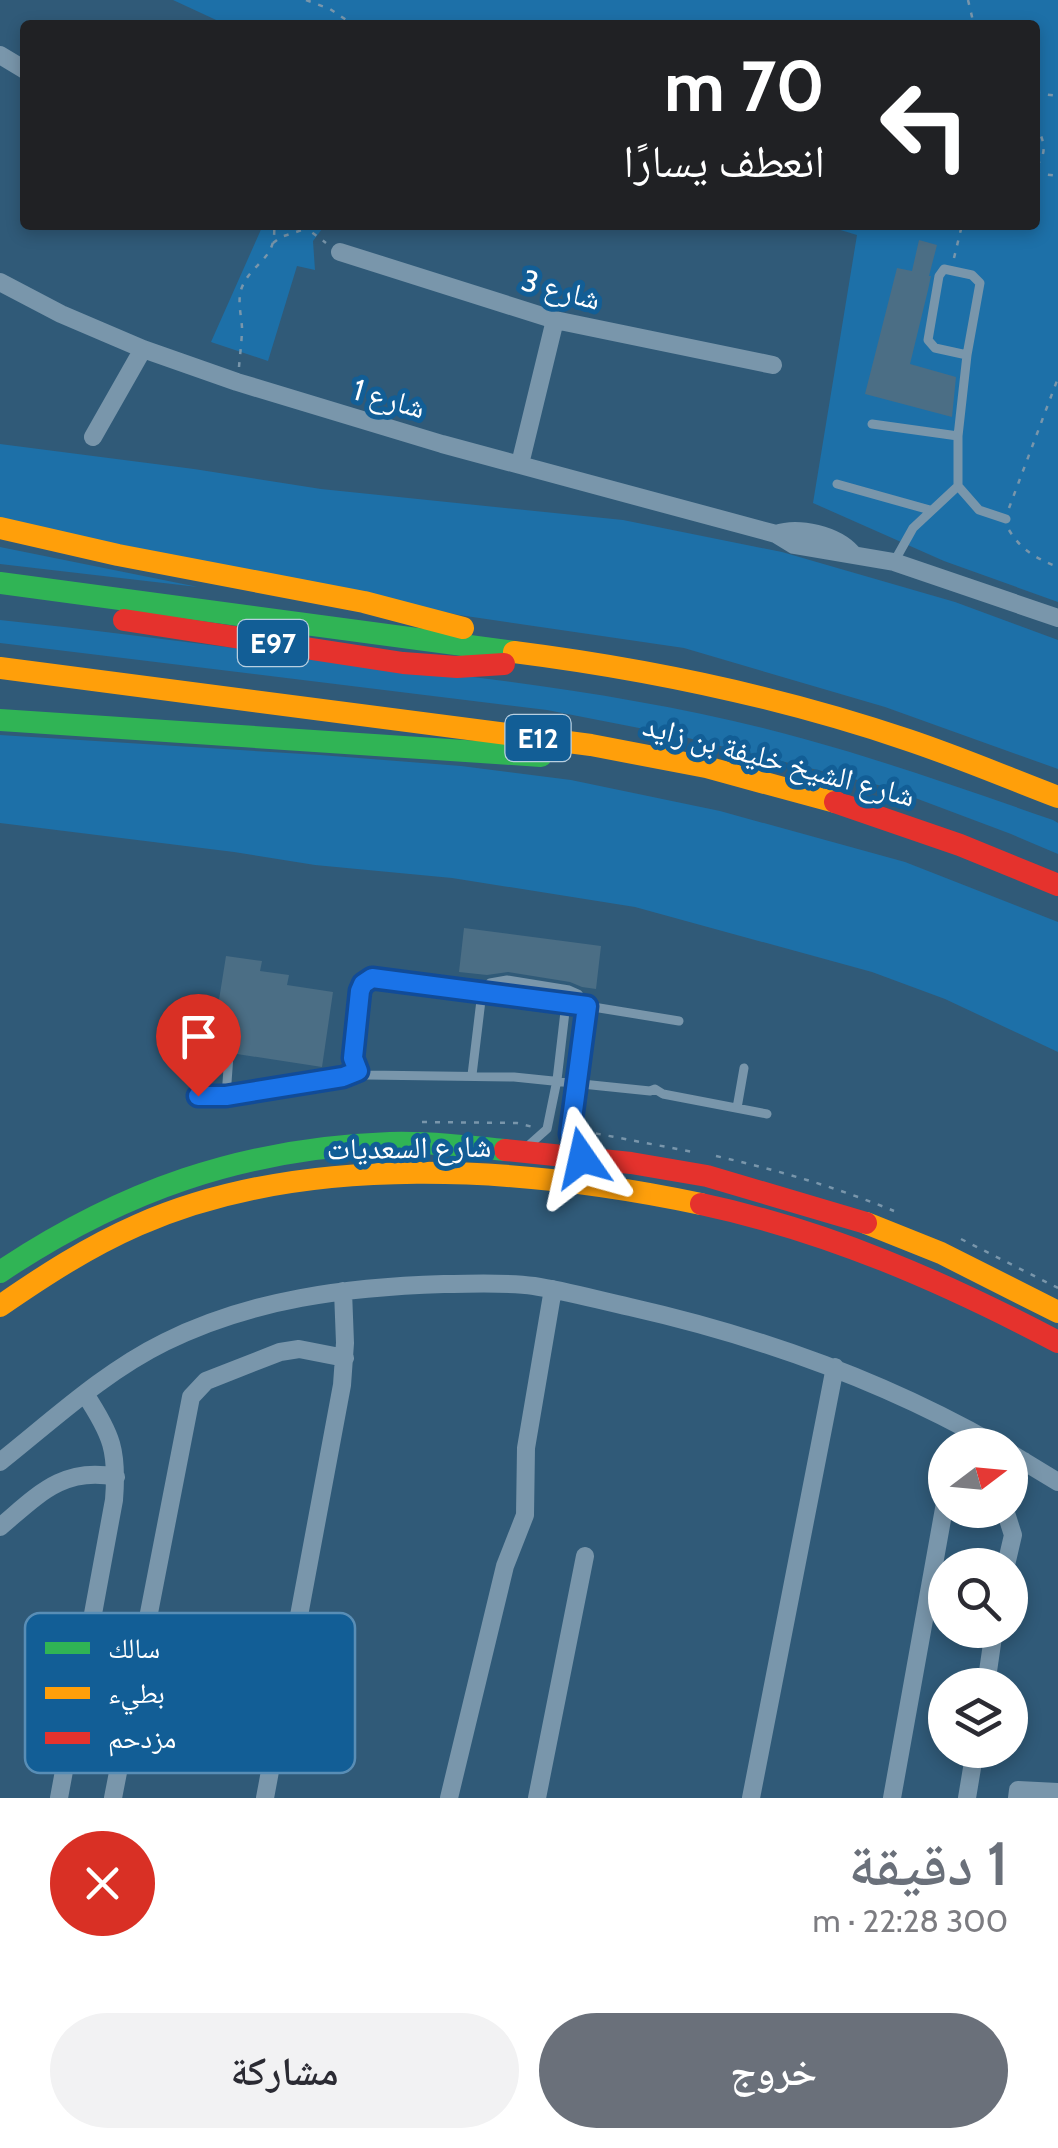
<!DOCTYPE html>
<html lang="ar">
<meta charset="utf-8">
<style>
:root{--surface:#fff;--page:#f2f2f3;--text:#2b2b33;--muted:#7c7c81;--accent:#6a707a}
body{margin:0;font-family:Cabin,"Noto Naskh Arabic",sans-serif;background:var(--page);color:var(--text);direction:rtl;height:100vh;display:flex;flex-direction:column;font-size:38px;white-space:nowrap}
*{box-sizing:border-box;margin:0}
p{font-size:32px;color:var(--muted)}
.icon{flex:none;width:55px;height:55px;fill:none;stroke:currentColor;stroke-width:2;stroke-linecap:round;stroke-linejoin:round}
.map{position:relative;height:1798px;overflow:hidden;direction:ltr}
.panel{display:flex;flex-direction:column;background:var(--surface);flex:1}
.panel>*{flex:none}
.banner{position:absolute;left:20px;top:20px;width:1020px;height:210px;border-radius:10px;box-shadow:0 5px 15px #0003;direction:rtl;background:#202124;color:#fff;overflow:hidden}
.needle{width:65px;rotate:74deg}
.tools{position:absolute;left:928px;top:1428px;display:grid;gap:20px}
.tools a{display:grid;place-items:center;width:100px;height:100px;border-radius:50%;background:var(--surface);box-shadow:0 5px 15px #0003;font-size:50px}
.pin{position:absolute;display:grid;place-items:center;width:85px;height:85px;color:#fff;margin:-102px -42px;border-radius:50% 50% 50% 0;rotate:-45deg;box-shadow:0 0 10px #0007}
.pin .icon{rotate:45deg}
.me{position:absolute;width:110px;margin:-55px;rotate:349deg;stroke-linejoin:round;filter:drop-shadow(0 0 8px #0008)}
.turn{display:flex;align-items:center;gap:35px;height:210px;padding:0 50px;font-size:45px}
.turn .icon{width:130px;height:130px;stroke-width:2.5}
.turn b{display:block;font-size:70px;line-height:85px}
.round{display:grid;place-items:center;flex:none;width:105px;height:105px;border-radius:52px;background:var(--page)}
.summary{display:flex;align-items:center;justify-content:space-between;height:170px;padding:0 50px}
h1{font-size:60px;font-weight:600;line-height:75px;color:var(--accent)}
.primary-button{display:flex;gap:20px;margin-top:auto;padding:20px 50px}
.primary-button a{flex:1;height:115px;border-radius:60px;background:var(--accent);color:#fff;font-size:40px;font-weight:600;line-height:115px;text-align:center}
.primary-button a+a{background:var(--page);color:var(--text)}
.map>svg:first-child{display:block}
.green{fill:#1d70a8}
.building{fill:#4b6e85}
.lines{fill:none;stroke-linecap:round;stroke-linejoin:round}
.path{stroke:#7996ab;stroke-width:2.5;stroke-dasharray:5 8;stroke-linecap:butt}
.lane{stroke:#7996ab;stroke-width:9}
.street{stroke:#7996ab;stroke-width:18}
.fast{stroke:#30b455;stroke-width:22}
.slow{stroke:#ff9f0a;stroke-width:22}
.jam{stroke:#e5322d;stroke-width:22}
.route-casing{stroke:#114b97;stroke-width:25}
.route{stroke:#1a73e8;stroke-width:18}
.labels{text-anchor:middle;stroke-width:10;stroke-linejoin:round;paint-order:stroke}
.shield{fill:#125e96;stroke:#b8cfe0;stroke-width:2.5}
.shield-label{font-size:28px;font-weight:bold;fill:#fff}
.street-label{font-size:30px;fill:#fff;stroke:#125e96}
.key{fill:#125e96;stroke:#598eb6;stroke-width:2.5}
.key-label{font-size:28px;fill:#fff}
</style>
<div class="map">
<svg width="1058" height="1798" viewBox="0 0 1058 1798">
<rect width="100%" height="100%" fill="#305a78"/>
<path class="green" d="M173 0H1058V602L944 561 813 503 857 235 824 225H1035V25H227Z
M263 225H325L313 241 315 270 297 266 268 361 211 342Z
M0 444 194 469 321 489 623 520 782 552 955 602 1058 640V769L885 707 684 648 459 615 0 520Z
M0 547 198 587 0 564Z
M0 620C113 632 225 647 338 661 496 679 655 697 808 740 891 763 972 792 1053 820L1058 823V854L1011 834 886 787 680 736 547 710 0 643Z
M0 735 320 755 461 766 571 780 720 811 905 862 1058 922V1052L945 999 872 972 635 907 452 878 315 865 234 852 0 823Z"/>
<path class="building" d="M919 240 937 245 929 276H931L928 290 910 364 956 377 952 417 865 394 897 268 912 271Z
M464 928 601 946 596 989 582 987 570 982 508 972 487 975 459 972Z
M226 956 262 961 260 971 289 975 287 985 333 992 322 1067 237 1054 231 1047 225 1048 222 1052 211 1050Z"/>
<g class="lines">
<path class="path" d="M306 0 330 9 354 25
M968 0 974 25
M1035 93 1058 96
M1035 125C1045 140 1048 154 1035 167
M1035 173 1058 176
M302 225 326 243
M273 243 281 237 302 230
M954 258 962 225
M239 367C240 354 242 340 242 327 241 313 237 300 242 287 253 261 277 260 274 225
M1009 508 1058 378
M1009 530C1021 550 1037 559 1058 567
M422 1122 517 1123 533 1127
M583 1131 693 1152
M716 1156C777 1170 836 1187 894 1211
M961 1239 1058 1288"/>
<path class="lane" d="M872 424 958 436
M837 484 930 510
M958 486 979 510 1006 519
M894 562 913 528 958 486V436L967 355 980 283 972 275 944 269 939 276 928 340 935 348 967 355
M679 1021 587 1006 372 977 367 980 361 987 353 1062 358 1071 367 1075 514 1077 650 1091 655 1089 663 1094 767 1114
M472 1075 482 992 490 983 507 980 569 990 578 994 587 1006 570 1134 577 1152
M198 1096H226L343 1077 358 1071
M226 1096 229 1055
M737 1108 744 1068
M529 1145 547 1129 557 1080 566 1003"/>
<path class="street" d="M0 55 25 70
M340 252 555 320 773 365
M0 282 61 314 143 349 237 382 442 444 776 534 794 545 894 562 1058 618
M93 437 143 349
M520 464 555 320
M776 534C799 526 836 535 852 553
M1010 1453 1058 1482
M0 1462C53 1420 104 1372 165 1342 252 1299 347 1287 444 1284 474 1284 504 1282 534 1286 566 1291 598 1300 630 1307 758 1336 882 1380 996 1445
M1010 1489 1024 1461
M1005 1510 1013 1535 1006 1565
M0 1527C37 1496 63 1466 116 1477
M986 1685 994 1630
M59 1798 114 1500C118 1451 112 1435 85 1394
M113 1798 191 1397 206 1381 280 1352 299 1349 345 1358
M265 1798 342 1385 345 1343 343 1291
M449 1798 505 1566 525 1515 526 1448 553 1289
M537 1798 585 1556
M751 1798 835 1367
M892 1798 945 1503
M967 1798 975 1750
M1017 1798 1018 1790 1058 1792"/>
<path class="fast" d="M0 583 514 652
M0 720 541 756
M0 1272C121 1191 243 1148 390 1143 428 1142 467 1146 505 1150"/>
<path class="slow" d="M0 528 118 555 364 602 463 628
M514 652C648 669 781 697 908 740 959 757 1008 778 1058 797
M0 668 591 745 706 767 835 802
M866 1223 941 1253 1058 1312
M0 1306C45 1275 88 1247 138 1225 306 1151 526 1167 701 1204"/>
<path class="jam" d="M124 620 403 663 457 667 504 664
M835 802 960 845 1058 885
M505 1150 631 1163 707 1176 866 1223
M701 1204C828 1231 944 1282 1058 1342"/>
</g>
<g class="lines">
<g class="route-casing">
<path id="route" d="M198 1096H226L343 1077 358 1071 353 1058 360 991 363 984 372 978 587 1006 570 1134 573 1145 582 1158"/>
</g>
<use href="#route" class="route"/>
</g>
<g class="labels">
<g class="shield">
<rect x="238" y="620" width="70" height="46" rx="8"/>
<rect x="505.5" y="715" width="65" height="46" rx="8"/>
</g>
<g class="shield-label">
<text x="273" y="653">E97</text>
<text x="538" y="748">E12</text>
</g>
<g class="street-label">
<text transform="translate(561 290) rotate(15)" y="10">شارع 3</text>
<text transform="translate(389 399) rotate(16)" y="10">شارع 1</text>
<text transform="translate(779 761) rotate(15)" y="10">شارع الشيخ خليفة بن زايد</text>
<text transform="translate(409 1148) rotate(-1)" y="10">شارع السعديات</text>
</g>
</g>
<rect x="25" y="1613" width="330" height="160" rx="15" class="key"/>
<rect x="45" y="1642" width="45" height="12" fill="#30b455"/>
<rect x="45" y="1687" width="45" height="12" fill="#ff9f0a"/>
<rect x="45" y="1732" width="45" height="12" fill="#e5322d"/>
<g class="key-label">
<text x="108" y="1658">سالك</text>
<text x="108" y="1703">بطيء</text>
<text x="108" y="1748">مزدحم</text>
</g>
</svg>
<div class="tools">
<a><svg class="needle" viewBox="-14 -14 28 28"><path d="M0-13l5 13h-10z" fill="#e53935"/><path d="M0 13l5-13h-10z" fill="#7c7c81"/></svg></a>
<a><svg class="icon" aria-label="search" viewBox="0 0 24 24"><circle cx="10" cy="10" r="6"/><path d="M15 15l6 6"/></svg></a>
<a><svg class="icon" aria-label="layers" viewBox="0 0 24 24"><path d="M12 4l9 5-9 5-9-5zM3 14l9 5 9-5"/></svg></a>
</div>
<div class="pin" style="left:198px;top:1096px;background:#d93025"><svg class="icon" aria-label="arrive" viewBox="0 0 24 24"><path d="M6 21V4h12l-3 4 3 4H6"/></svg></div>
<svg class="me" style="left:582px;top:1158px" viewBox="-20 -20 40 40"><path d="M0-17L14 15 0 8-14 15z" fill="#1a73e8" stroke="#fff" stroke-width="4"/></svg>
<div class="banner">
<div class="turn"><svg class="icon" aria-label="left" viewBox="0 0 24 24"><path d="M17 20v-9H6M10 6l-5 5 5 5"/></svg><div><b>70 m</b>انعطف يسارًا</div></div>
</div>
</div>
<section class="panel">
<div class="summary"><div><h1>1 دقيقة</h1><p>300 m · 22:28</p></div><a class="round" style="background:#d93025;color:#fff"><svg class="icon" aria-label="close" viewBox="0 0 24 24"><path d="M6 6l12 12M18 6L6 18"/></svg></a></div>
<div class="primary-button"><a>خروج</a><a>مشاركة</a></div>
</section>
